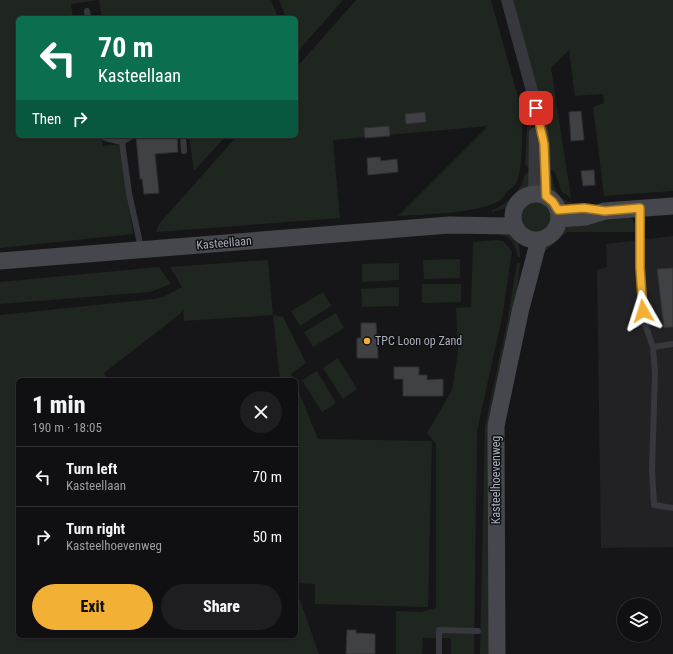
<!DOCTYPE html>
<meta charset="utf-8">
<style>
:root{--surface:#101012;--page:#1e1e20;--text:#f1f3f6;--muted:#9c9d9f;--line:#303032;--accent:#f2b134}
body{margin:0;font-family:"Roboto Condensed",sans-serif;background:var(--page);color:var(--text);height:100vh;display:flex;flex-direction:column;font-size:15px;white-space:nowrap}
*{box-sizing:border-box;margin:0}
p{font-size:13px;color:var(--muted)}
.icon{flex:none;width:22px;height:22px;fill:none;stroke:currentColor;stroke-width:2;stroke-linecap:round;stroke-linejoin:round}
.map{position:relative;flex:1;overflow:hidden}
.panel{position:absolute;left:16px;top:378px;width:282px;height:260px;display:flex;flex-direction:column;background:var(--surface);border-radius:6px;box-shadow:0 1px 3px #0004,0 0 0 1px var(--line)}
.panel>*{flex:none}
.guide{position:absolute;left:16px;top:16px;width:282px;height:122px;border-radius:6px;box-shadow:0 1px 3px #0004,0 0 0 1px var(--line);background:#0b6e4f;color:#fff;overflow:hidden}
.tools{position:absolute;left:617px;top:598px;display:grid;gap:8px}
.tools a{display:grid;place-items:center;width:44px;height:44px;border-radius:50%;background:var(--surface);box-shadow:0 1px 3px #0004,0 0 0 1px var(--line);font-size:20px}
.pin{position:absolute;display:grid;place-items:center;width:34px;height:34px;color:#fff;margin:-17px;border-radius:8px;box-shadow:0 2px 6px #0006}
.me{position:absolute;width:44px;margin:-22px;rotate:354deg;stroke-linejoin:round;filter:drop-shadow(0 0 3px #0008)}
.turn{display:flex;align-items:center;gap:14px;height:84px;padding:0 16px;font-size:18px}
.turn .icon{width:52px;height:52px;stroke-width:2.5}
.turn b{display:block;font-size:28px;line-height:34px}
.then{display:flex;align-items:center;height:38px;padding:0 16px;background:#0003;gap:8px;font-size:15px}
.round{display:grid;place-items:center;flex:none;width:42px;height:42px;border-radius:21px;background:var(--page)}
.overview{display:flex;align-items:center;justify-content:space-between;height:68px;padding:0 16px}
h1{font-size:24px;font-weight:800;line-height:30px}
.cta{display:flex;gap:8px;margin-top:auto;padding:8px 16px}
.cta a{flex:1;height:46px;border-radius:24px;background:var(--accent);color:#111;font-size:16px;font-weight:800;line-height:46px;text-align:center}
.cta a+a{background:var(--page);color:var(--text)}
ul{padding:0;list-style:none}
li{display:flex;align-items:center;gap:12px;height:60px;padding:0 16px;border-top:1px solid var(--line)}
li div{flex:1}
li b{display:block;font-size:15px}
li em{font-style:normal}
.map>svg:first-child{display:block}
.built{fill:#222225}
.green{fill:#1e261f}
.building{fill:#404145;stroke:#303034}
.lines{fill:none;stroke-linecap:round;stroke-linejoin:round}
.lane{stroke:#37383d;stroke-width:6}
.street{stroke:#37383d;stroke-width:12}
.secondary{stroke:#45474d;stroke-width:17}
.route-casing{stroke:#9d7322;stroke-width:10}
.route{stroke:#f2b134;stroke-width:7}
.poi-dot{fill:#f2b134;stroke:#111113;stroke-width:1.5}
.labels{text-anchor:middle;stroke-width:3;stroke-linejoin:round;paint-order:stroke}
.street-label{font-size:12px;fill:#a8adb8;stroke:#111113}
.poi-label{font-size:12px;fill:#a8adb8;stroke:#111113;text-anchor:start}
</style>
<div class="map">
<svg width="673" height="654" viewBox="0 0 673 654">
<rect width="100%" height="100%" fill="#161618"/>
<path class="built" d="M673 236V547L601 548 597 270 607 267 606 244Z"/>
<path class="green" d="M0 0H271L278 18H102L99 0 71 4 73 18H18V136H101L103 146 121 144 133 234 0 248Z
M279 0H343L299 50 296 42V18H286Z
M356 0H491L521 108C523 124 523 167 517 181 515 187 510 188 507 192 504 196 503 199 499 201 477 214 424 214 398 216L488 126 333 140 340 218 156 232 159 224 237 136H296V68Z
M513 0H673V191L604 196 593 107 604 103 603 94 575 96 569 50 551 68 571 198 562 192 554 171 549 170Z
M531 110 532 168H528L525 164 528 111Z
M189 136H226L194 171Z
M528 172H531L528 187 506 208 492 212V210C503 207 518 193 522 183 524 178 524 175 528 172Z
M549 174 552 175C554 189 558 200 573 203V205C556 204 549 189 549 174Z
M516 217a20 20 0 1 1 40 0a20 20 0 1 1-40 0Z
M628 215 635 223 637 232H567L543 253 544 246 555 239 567 227Z
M511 232C519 240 520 247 520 258L517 256C515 242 510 236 496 233Z
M496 240 503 241 512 251 503 313 477 431 474 654H451V638H423L422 654H396V611L421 612 436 608V444L427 433 452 390 458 352 456 308 471 307 473 242Z
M460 259V278L424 279 423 260Z
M268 260 273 315 283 317 306 363 291 374 294 380H280L273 315 184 321 183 309 180 314 104 373 107 380H18V636H296V589L319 654H0V315L154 299 163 297 182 287 170 267Z
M399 263V280L362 282V264Z
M517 263H520L516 302 506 356 491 654H480L485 426 508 318Z
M159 267 171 284 150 292 0 304V282Z
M422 284H461V302L422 303Z
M399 287V306L362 307 361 289Z
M323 292 331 306 300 326 291 311Z
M336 313 344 328 313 347 304 332Z
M338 358 357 389 343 399 323 368Z
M317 371 336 403 322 412 302 380Z
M296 385 318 439 432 441 428 607 315 604V584L296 583Z"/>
<path class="building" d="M581 111 584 140 571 141 569 112Z
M425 112 426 122 406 124 405 114Z
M389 126 390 136 365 138 364 128Z
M136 136H177L178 152 155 154 159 193 144 194 142 179H140Z
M380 157 381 161 397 159 398 172 368 175 367 158Z
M594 170 595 185 583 186 581 171Z
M673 268V327L664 328 657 269Z
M361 323H376L378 358H357V338H361Z
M394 367H419V375H427V380L443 379V396H403V379H394Z
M347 630H356V633L375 634V654H346Z"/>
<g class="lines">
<path class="lane" d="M87 11 88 18
M104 136 105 138 122 142 129 193 141 248
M183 136 184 151
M122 142 132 136
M640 209 641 298 645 324 653 347 673 344
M653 347 655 373 652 470 654 505 673 508
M439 654V630L478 631"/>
<path class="street" d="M507 0 540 120 544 144 546 196
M534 194 535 133"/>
<path class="secondary" d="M513 217a23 23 0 1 1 46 0a23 23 0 1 1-46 0Z
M559 219 585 217 605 211 673 206
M0 261 449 225 514 226
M497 654 496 426 521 308 539 240"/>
</g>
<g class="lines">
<g class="route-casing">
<path id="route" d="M536 108 544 144 546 196 553 202 558 210 584 208 605 211 640 208V267L643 311"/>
</g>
<use href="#route" class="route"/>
</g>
<circle class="poi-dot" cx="367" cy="341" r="4"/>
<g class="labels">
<g class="street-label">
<text transform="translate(224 243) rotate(-5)" y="4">Kasteellaan</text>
<text transform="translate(496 480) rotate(-90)" y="4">Kasteelhoevenweg</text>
</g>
<g class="poi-label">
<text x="375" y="345">TPC Loon op Zand</text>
</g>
</g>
</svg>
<div class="tools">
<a><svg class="icon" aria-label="layers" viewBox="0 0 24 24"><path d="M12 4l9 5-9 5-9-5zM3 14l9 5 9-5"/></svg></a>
</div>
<div class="pin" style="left:536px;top:108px;background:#d93025"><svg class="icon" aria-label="arrive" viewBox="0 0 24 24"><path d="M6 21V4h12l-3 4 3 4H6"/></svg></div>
<svg class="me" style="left:643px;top:311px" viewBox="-20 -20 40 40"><path d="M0-17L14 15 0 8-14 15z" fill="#f2b134" stroke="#fff" stroke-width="4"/></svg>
<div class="guide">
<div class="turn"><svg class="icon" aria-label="left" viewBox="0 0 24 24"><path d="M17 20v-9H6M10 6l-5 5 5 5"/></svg><div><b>70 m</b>Kasteellaan</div></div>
<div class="then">Then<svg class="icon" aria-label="right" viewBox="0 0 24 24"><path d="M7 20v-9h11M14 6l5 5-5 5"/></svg></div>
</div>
<section class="panel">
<div class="overview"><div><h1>1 min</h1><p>190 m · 18:05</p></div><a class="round"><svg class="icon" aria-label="close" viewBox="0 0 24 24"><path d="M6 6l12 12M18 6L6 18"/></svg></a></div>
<ul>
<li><svg class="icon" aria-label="left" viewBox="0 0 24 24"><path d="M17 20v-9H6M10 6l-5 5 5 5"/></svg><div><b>Turn left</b><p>Kasteellaan</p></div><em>70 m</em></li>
<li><svg class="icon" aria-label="right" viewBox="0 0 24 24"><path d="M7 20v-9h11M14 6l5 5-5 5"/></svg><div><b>Turn right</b><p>Kasteelhoevenweg</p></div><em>50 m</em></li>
</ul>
<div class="cta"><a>Exit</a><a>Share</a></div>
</section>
</div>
